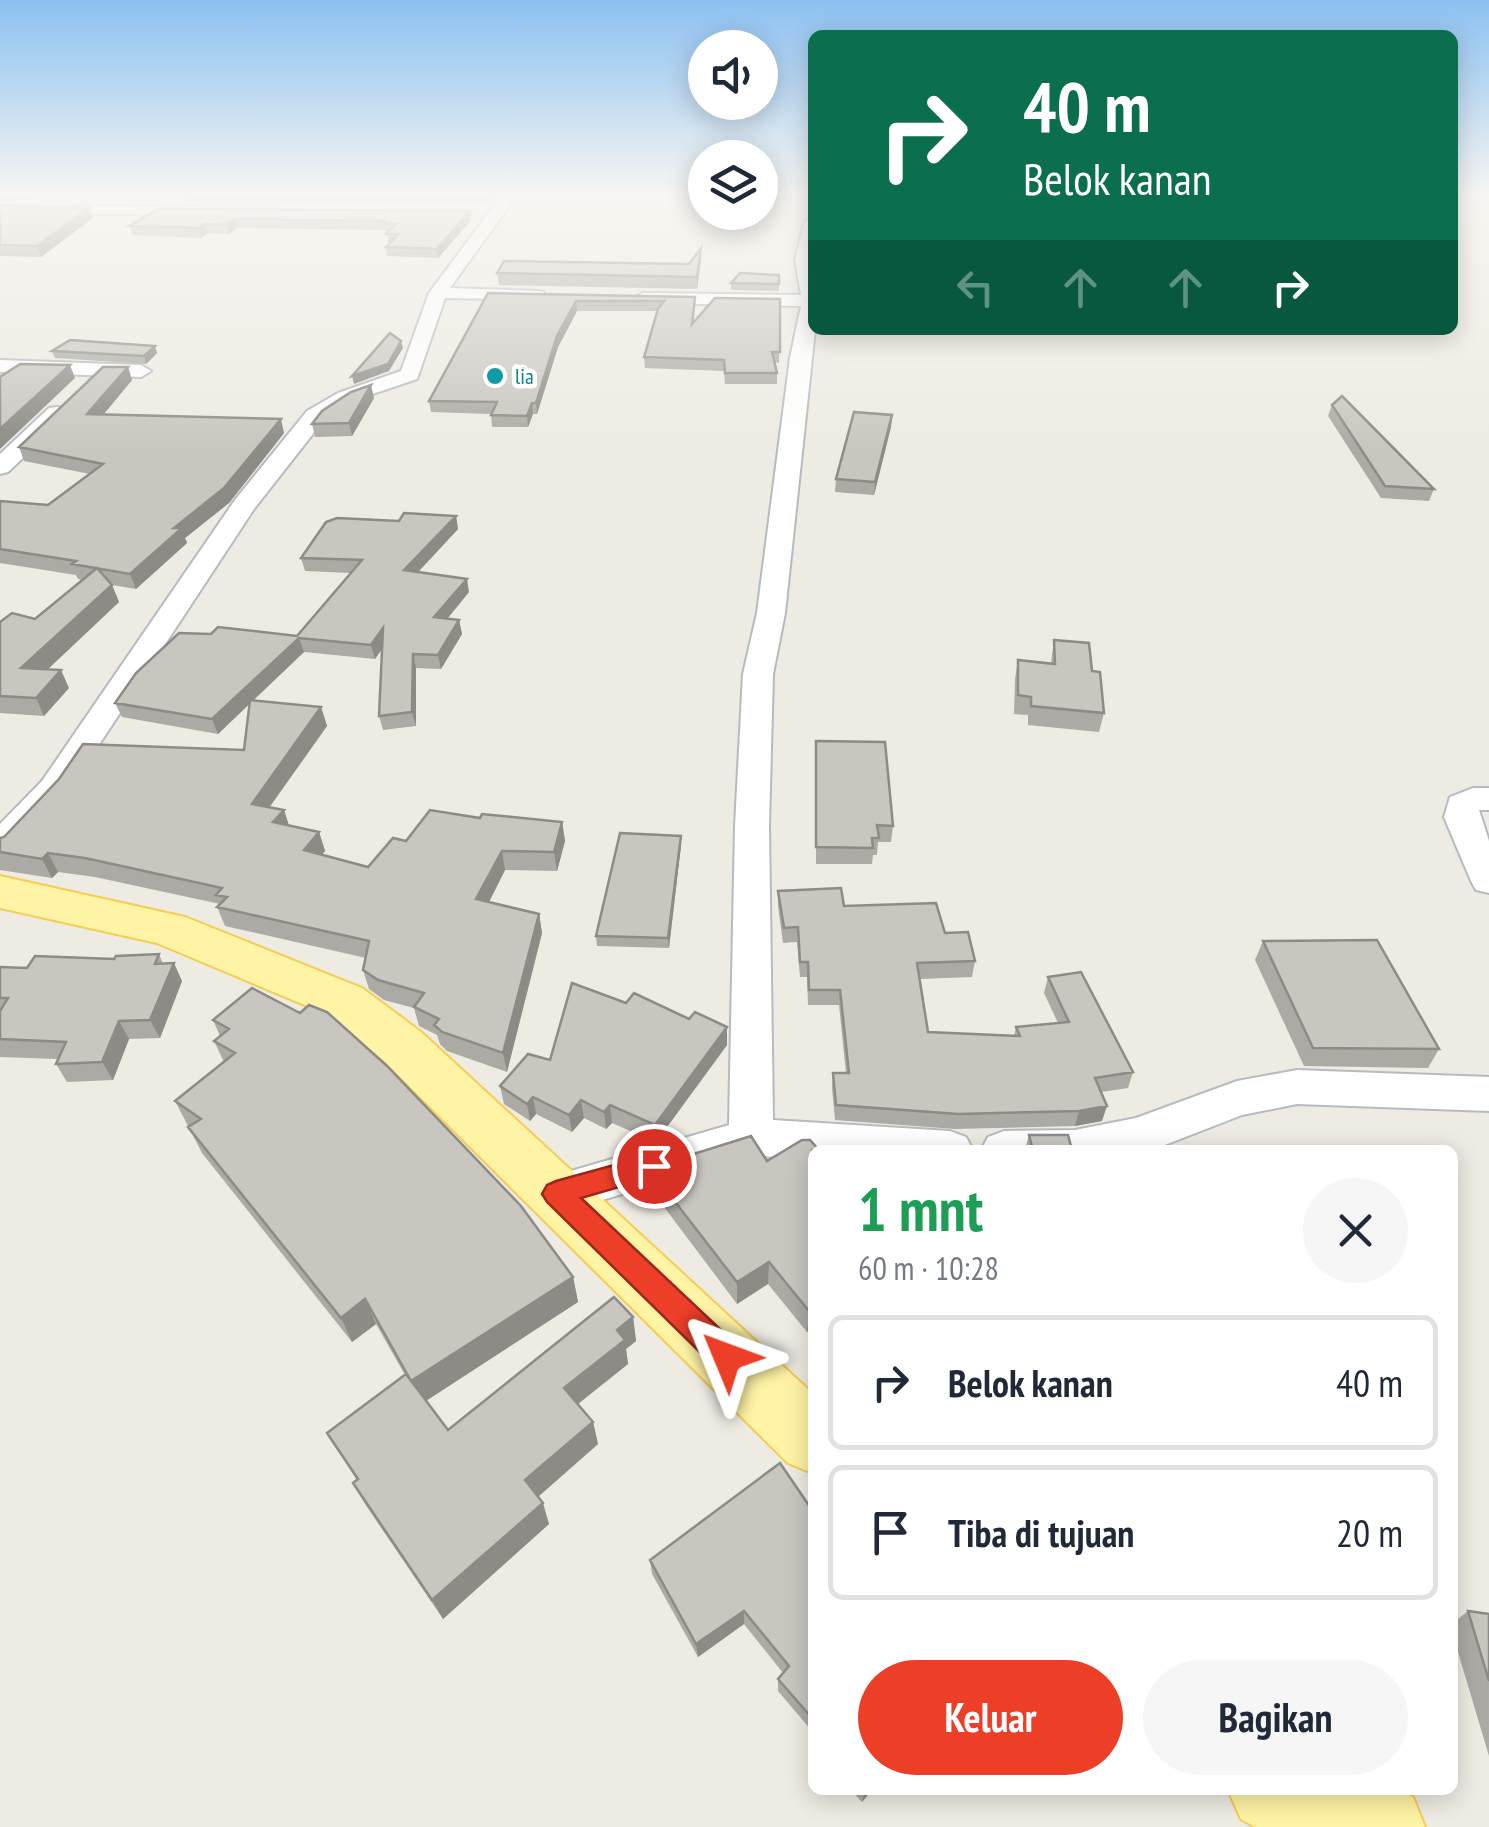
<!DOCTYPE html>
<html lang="id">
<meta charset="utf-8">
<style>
:root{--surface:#fff;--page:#f6f6f7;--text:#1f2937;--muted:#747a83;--line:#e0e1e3;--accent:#ed3e28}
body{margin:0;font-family:"PT Sans Narrow",sans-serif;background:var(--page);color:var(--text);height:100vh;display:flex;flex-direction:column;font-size:38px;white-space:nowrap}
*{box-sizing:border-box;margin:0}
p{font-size:32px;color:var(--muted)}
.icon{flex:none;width:55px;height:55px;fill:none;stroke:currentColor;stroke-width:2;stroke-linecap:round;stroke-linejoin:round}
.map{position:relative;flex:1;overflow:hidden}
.side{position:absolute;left:808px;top:1145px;width:650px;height:650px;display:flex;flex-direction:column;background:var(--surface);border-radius:15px;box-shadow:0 5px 25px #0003}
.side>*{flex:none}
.guide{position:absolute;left:808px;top:30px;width:650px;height:305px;border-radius:15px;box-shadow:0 5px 25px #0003;background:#0b6e4f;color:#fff;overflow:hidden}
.fabs{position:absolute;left:688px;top:30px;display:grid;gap:20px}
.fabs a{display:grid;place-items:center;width:90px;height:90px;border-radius:50%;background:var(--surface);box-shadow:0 5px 25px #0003;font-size:50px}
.pin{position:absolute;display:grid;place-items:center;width:85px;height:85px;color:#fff;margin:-42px;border:5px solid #fff;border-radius:50%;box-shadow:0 2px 10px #0007}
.me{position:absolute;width:110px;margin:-55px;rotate:314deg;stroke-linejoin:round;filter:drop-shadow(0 0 8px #0008)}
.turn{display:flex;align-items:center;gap:35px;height:210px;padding:0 50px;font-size:45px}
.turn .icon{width:130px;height:130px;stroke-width:2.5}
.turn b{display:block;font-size:70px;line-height:85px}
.lanes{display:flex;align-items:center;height:95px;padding:0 50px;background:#0003;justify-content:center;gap:50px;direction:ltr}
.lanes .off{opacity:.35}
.round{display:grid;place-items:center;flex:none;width:105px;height:105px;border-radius:52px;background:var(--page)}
.headline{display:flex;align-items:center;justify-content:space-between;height:170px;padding:0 50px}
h1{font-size:60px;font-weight:800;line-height:75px;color:#1e9e55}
.button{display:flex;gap:20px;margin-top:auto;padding:20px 50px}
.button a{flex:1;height:115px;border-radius:60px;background:var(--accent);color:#fff;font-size:40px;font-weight:800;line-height:115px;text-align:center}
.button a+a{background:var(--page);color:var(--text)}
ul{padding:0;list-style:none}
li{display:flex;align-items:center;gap:30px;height:135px;margin:0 20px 15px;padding:0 30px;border:5px solid var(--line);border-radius:15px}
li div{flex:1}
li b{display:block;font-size:38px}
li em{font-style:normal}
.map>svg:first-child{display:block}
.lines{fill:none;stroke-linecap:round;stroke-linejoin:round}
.minor-casing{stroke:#b7babf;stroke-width:4}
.major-casing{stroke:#f4cd54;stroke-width:4}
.minor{fill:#fff;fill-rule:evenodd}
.major{fill:#fff3a5;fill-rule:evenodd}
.wall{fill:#acaaa4}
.shaded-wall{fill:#8c8b86}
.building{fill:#c8c6bf;stroke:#8c8b86;stroke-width:2.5}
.route{fill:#ed3e28;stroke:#9a281a;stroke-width:2.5}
.culture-dot{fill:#0f9aa8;stroke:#fff;stroke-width:4}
.labels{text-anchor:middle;stroke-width:9;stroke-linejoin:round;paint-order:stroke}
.far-culture-label{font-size:22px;fill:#0d838f;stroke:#fff;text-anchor:start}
</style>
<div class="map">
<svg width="1489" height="1827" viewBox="0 0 1489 1827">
<rect width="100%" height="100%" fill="#eeebe2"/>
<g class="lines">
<g class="minor-casing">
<path id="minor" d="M502 195H517L450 288 538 291 544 292V300L445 298 417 379 352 401 323 421 254 509 66 795 12 853 0 857V824L42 781 235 500 307 411 338 393 401 371 429 293Z
M0 205 204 207 211 211 204 215 0 213Z
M812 218 815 330 785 613 773 674 769 826 773 1120 950 1131 966 1137 973 1150H812V1160L751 1155 556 1214 540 1208 533 1194 540 1180 729 1125 735 826 743 674 757 613 790 358 801 306 643 303 634 298 643 293 801 295 795 260 804 223Z
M0 360 141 365 151 371 141 377 0 372Z
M57 407 65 408 68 413 65 418 8 472 0 474V454L49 408Z
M1473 788H1489V810H1479L1489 841V893L1476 890 1471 881 1444 817 1450 797Z
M1297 1070 1489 1077V1111L1297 1104 1242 1115 1152 1150H981L988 1137 1004 1131 1075 1130 1136 1118 1237 1081Z"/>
</g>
<g class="major-casing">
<path id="major" d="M0 876 185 917 362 988 421 1032 812 1393V1473L788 1463 383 1060 326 1014 157 943 0 908Z
M1228 1790H1396L1413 1797 1425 1827H1255L1241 1819Z"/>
</g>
<use href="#minor" class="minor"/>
<use href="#major" class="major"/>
</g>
<path class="wall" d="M0 196H34L35 198 29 201 0 202Z
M187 196H497L490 203 189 202Z
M0 206 89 208 93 218 41 257 0 256Z
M159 209 471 220 438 258 387 256 386 247 390 243H388L387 233 385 232 384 230 237 228 229 234 208 233 201 238 132 235 129 226Z
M701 260 697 289 499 285 497 273 689 264Z
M779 275V291L731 290V283Z
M488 293 695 297 694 322 780 299 779 363 774 362 777 373V384H725L724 371 645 368 644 357 658 311H577L558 347 537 414H533L528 427H492L491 414 431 412 429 401Z
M52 351 157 353 146 364 55 358Z
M128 367 132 380 104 414 284 433 229 503 185 538 187 543 136 589 112 585 119 602 47 670 69 688 44 716 0 713V622L35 619 82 580 78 579 76 575 0 563V501L48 505 90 474 24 461 19 447Z
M374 398 352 436 315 437 312 424Z
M1332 405 1434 489 1429 501 1381 498 1328 416Z
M892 415 891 427 874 495 835 492 836 479Z
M456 516 458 529 418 572 469 592 448 618 459 620 462 634 441 669 416 668V726L383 730 379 716 382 648 375 659 304 652 253 700 321 707 327 726 269 808 284 810 289 826 319 832 325 851 322 855 368 867 406 841 480 818 562 822 565 841 557 871 505 870 489 902 539 914 542 933 507 1072 447 1051 440 1044 437 1035 419 1026 414 1008 384 1000 369 989 363 970 366 958 225 926 217 907 220 904 95 877 58 872 52 878 0 870V838L244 750 249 704 218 734 122 717 115 703 297 636 351 573 305 571 301 558 399 521Z
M1054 640 1092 671 1104 713 1099 732 1028 725V715L1014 714 1015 679 1018 660 1051 663Z
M816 741 893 826 891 842H878L877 855H873L872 864H816Z
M681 845 669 948 597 946 596 936Z
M778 891 945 933 975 961 972 977 920 979 928 1032 1014 1036 1016 1027 1058 1023 1044 993 1048 977 1133 1072 1128 1088 1101 1092 1102 1121 1075 1126 955 1129 835 1120 832 1088 833 1073H846L839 1005H808L807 977H800L797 942 783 943 778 906Z
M1263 941 1439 1049 1428 1068 1304 1066 1255 960Z
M159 954 163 964 182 981 160 1038 129 1039 113 1080 67 1082 56 1064 58 1059 0 1057V967L27 968Z
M252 988 573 1277 578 1302 426 1401 448 1430 633 1317 636 1341 626 1349 628 1364 578 1404 593 1422 598 1444 538 1497 549 1524 443 1619 365 1504 353 1483 357 1480 327 1433 405 1375 376 1324 352 1342 202 1153 175 1101 224 1062 214 1041 220 1036 213 1020Z
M727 1045 656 1142 612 1123 606 1129 584 1118 572 1132 536 1114 530 1121 504 1104 500 1086 550 1060Z
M1029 1135 1072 1150H1025Z
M812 1150V1329L807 1332 768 1284 737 1304 652 1191 649 1168 767 1161Z
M812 1510V1731L778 1691V1679L783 1673 744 1624 698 1657 652 1574 650 1560Z
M1468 1611 1489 1614V1756L1452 1632V1624Z
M851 1790H872L862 1802Z"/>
<path class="shaded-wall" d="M27 196H34L35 198 29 201Z
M89 208 93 218 41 257 37 246Z
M470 211 471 220 438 258 437 249Z
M234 219 237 228 229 234 227 225Z
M205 224 208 233 201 238 199 228Z
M701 248V260L697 289V277Z
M576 301 577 311 558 347 537 414 536 403 557 336Z
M401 341 403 348 389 371 354 384 352 376Z
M155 346 157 353 146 364 144 356Z
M70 365 75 378 0 449V429Z
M128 367 132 380 92 428 87 414Z
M371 385 374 398 352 436 349 423Z
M532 403 533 414 528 427 527 416Z
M892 415 891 427 874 495 875 482Z
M281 419 284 433 229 503 185 538 187 543 136 589 130 574Z
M456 516 458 529 407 584 404 570Z
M467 579 469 592 437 631 434 617Z
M112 585 119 602 30 686 21 668Z
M459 620 462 634 441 669 438 655Z
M383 628 387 642 375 659 371 645Z
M299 638 304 652 218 734 212 719Z
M413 654 416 668V726L412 712Z
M61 670 69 688 44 716 36 698Z
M321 707 327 726 258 823 252 804Z
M284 810 290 829 273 822Z
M562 822 565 841 557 871 554 852Z
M319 832 325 851 310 869 304 850Z
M681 836V845L669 948 668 938Z
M502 851 505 870 481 918 476 899Z
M48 853 58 872 52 878 42 859Z
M539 914 542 933 507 1072 503 1053Z
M174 963 182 981 160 1038 150 1020Z
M119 1021 129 1039 113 1080 102 1062Z
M727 1027V1045L656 1142 655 1125Z
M533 1097 536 1114 530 1121 527 1104Z
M581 1100 584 1118 572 1132 569 1115Z
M610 1105 612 1123 606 1129 604 1112Z
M1107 1106 1102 1121 1075 1126 1079 1111Z
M769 1262 768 1284 737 1304V1282Z
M573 1277 578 1302 421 1404 411 1381Z
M365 1299 376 1324 352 1342 341 1318Z
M812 1308V1329L807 1332 809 1311Z
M633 1317 636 1341 626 1349 628 1364 569 1411 564 1388 617 1330Z
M593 1422 598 1444 532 1502 525 1480Z
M543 1503 549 1524 443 1619 432 1600Z
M744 1611V1624L698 1657 696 1644Z
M867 1790H872L862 1802 865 1792Z"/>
<path class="building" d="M0 206 89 208 37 246 0 245Z
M159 209 470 211 437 249 386 247 399 234H386L396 224H383L385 221 234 219 227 225 205 224 199 228 129 226Z
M701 248 697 277 497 273 504 261 689 264Z
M740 273 779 275V284L731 283Z
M488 293 695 297 692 324 715 298 780 299V352H772L777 373H725L724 360 644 357 658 309 664 301H576L557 336 536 403H532L527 416 491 415 497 402 429 401Z
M390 333 401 341 388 364 352 376Z
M70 340 155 346 144 356 52 351Z
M20 364 70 365 0 429V377Z
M103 367H128L87 414 281 419 224 488 174 528H182L130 574 72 564 76 561 0 549V501L48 505 103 464 19 447Z
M371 385 349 423 312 424 322 411 351 392Z
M1342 396 1434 489 1385 486 1332 405Z
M854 412 892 415 875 482 836 479Z
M404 513 456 516 404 570 467 579 434 617 459 620 438 655 413 654 412 712 379 716 383 628 371 645 299 638 212 719 115 703 136 673 179 633 211 634 218 627 297 636 362 560 301 558 326 522 337 518 399 521Z
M97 568 112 585 21 668 61 670 36 698 0 696V622L12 613 35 619Z
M1054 640 1089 643 1092 671 1100 672 1104 713 1031 706V697L1018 695V660L1055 664Z
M250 700 321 707 252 804 284 810 273 822 319 832 304 850 368 867 393 838 406 841 430 810 480 818 482 814 562 822 554 852 502 851 476 899 539 914 503 1053 442 1032 434 1025 439 1019 414 1007 424 993 378 980 363 970 369 941 217 907 227 897 216 895 222 888 85 858 48 853 42 859 0 852V838L4 837 59 779 83 744 244 750Z
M816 741 885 742 893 826 877 825 879 838H872L873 848 816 847Z
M620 833 681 836 668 938 596 936Z
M841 888 844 906 936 903 945 933 968 932 975 961 917 963 928 1032 1020 1036 1016 1027 1069 1022 1048 977 1081 972 1133 1072 1095 1078 1107 1106 1079 1111 958 1114 836 1105 833 1073H849L840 990H809L808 962H800L798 927 784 928 778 891Z
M1377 940 1439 1049 1313 1048 1263 941Z
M159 954 155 964 174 963 150 1020 119 1021 102 1062 56 1064 66 1042 0 1039V1011L8 998H0V967L27 968 35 956 114 959 116 956Z
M572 983 626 1003 634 993 689 1019 695 1012 727 1027 655 1125 610 1105 604 1112 581 1100 569 1115 533 1097 527 1104 500 1086 528 1054 550 1060Z
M252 988 300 1013 309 1005 327 1012 387 1066 521 1206 573 1277 411 1381 365 1299 341 1318 188 1127 201 1119 175 1101 235 1053 214 1041 229 1029 213 1020Z
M1029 1135H1068L1072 1150H1033Z
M751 1136 767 1161 802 1140H810L819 1150H812V1308L809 1311 769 1262 737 1282 649 1168Z
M614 1297 633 1317 617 1330 625 1340 564 1388 593 1422 525 1480 543 1503 432 1600 353 1483 358 1479 327 1433 406 1374 448 1430Z
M780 1463 812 1510V1718L778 1679 789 1666 744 1611 696 1644 650 1560Z
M1468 1611 1489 1614V1681Z"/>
<linearGradient id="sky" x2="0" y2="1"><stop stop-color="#8bc0f1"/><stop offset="0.43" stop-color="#f7f6f2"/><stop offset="1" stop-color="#f7f6f2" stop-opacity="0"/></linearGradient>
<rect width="1489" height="451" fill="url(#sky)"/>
<path class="route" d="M654 1154 664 1157 668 1166 664 1174 581 1198 738 1346 743 1357 738 1368 727 1372 716 1368 547 1202 542 1194 547 1185 556 1181Z"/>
<circle class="culture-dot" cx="495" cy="376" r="10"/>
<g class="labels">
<g class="far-culture-label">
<text x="515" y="384">lia</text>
</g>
</g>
</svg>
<div class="fabs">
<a><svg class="icon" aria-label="sound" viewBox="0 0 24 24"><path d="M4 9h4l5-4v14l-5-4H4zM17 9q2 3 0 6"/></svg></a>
<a><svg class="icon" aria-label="layers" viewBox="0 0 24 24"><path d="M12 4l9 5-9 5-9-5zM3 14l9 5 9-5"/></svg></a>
</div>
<div class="pin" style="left:654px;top:1166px;background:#d93025"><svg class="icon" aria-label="arrive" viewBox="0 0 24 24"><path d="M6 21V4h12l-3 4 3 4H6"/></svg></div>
<svg class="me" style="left:727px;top:1357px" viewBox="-20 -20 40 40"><path d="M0-17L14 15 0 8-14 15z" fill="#ed3e28" stroke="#fff" stroke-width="4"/></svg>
<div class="guide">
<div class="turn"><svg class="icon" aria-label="right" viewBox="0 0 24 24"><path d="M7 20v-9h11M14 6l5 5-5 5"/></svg><div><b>40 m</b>Belok kanan</div></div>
<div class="lanes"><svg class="icon off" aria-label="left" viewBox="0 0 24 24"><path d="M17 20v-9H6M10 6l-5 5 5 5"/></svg><svg class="icon off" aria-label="ahead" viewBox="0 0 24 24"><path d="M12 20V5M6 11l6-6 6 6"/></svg><svg class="icon off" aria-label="ahead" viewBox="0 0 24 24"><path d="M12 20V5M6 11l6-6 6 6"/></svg><svg class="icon" aria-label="right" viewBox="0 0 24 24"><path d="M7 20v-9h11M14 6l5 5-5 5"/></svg></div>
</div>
<section class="side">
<div class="headline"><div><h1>1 mnt</h1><p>60 m · 10:28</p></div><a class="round"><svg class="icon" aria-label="close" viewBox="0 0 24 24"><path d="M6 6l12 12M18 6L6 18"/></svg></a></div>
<ul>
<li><svg class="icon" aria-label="right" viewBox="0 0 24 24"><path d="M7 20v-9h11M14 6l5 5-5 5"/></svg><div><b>Belok kanan</b></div><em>40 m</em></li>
<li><svg class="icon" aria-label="arrive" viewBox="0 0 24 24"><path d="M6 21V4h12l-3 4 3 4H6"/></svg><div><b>Tiba di tujuan</b></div><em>20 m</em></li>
</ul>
<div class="button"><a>Keluar</a><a>Bagikan</a></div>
</section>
</div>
